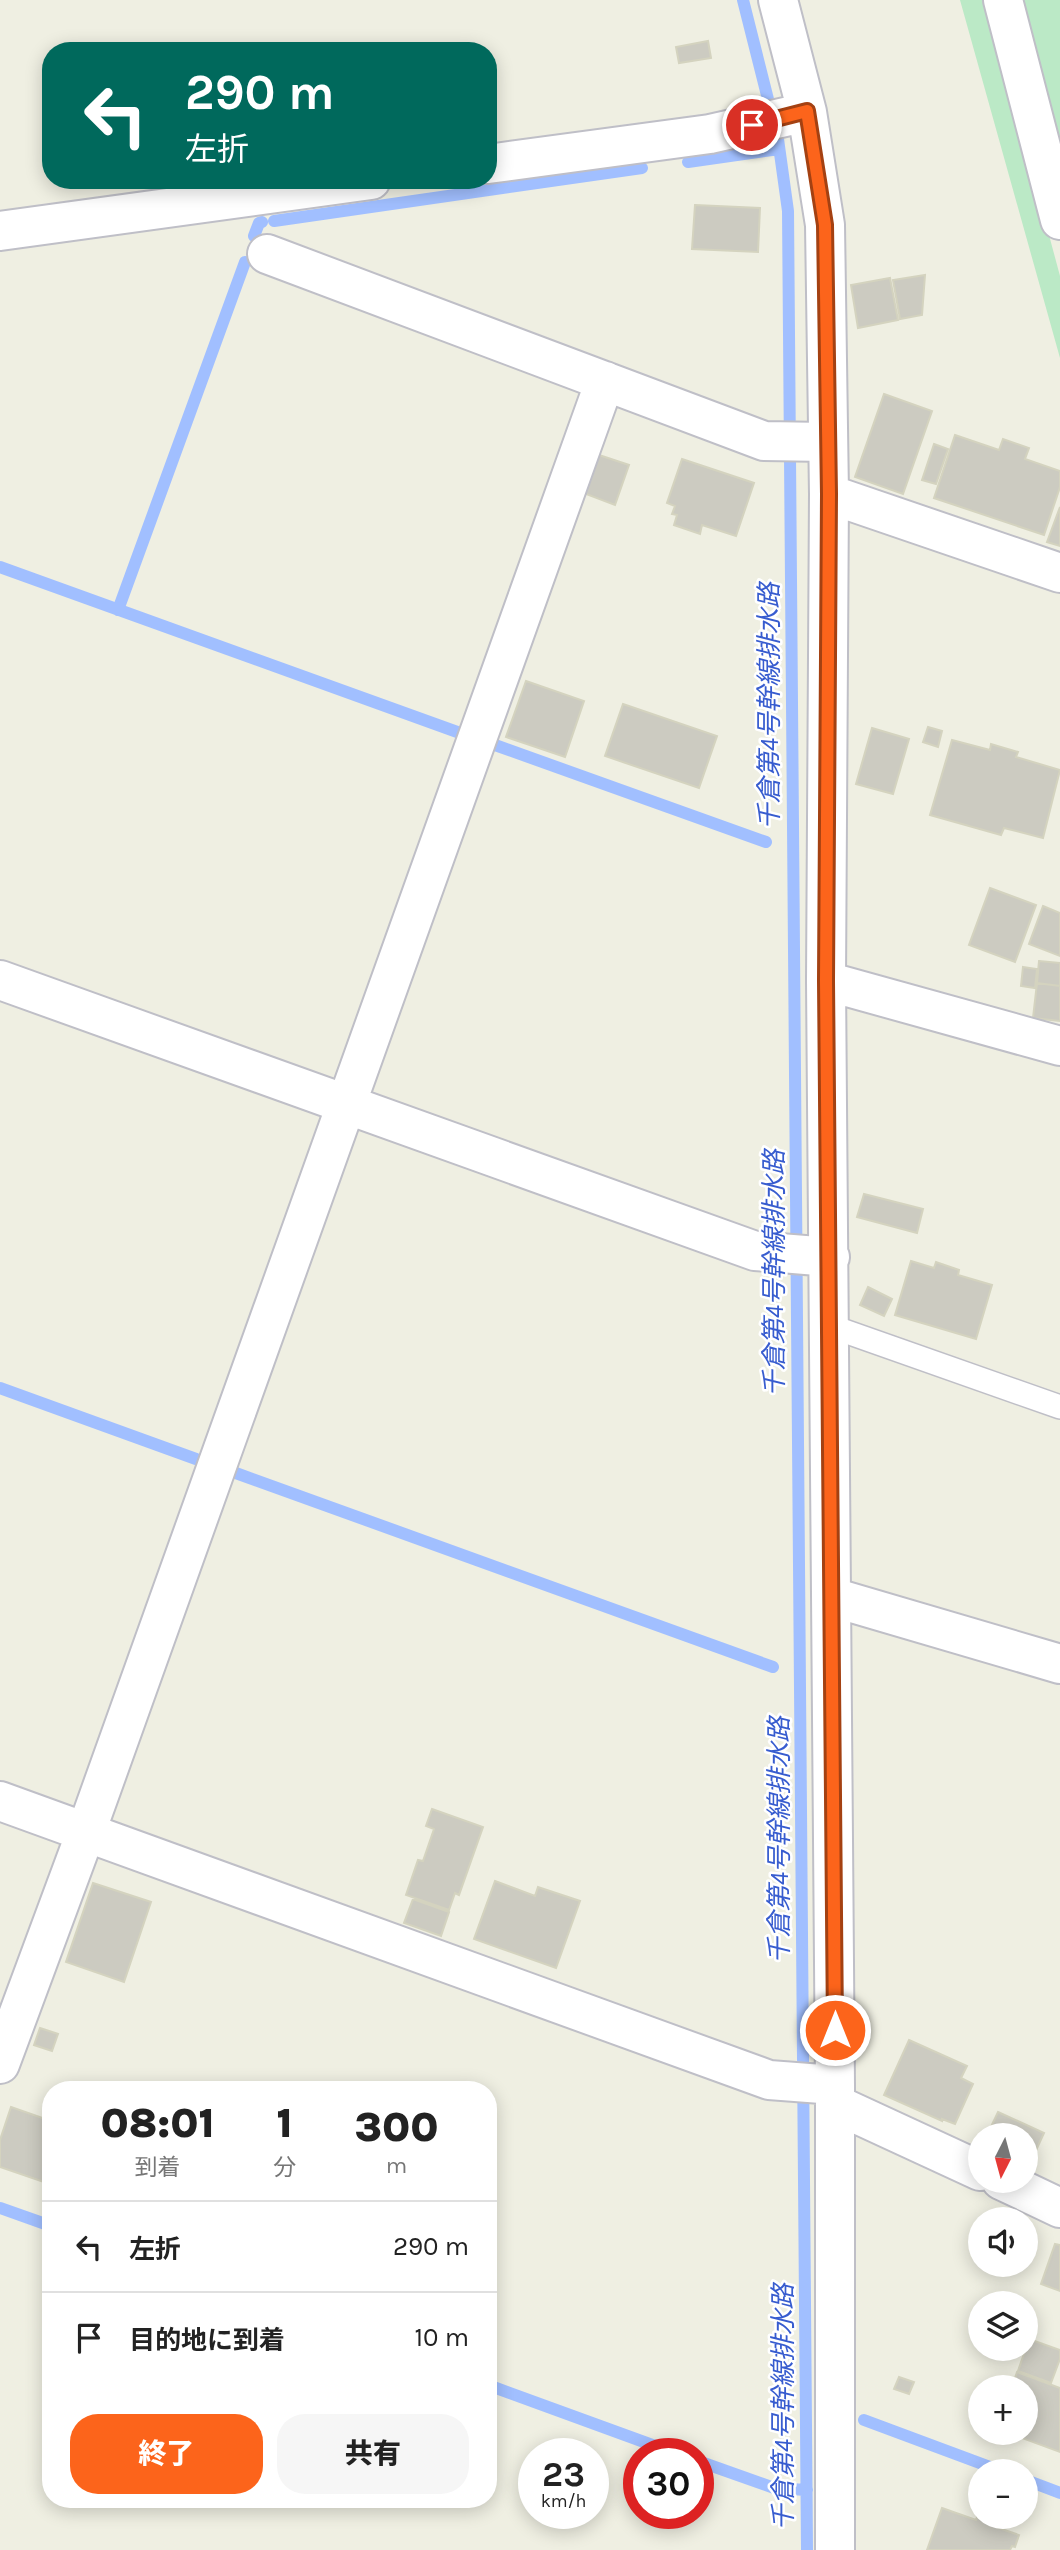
<!DOCTYPE html>
<html lang="ja">
<meta charset="utf-8">
<style>
:root{--surface:#fff;--page:#f6f6f6;--text:#222;--muted:#767676;--line:#e0e0e0;--accent:#fc641b}
body{margin:0;font-family:Karla,"Noto Sans JP",sans-serif;background:var(--page);color:var(--text);height:100vh;display:flex;flex-direction:column;font-size:26px;white-space:nowrap}
*{box-sizing:border-box;margin:0}
p{font-size:23px;color:var(--muted)}
.icon{flex:none;width:38px;height:38px;fill:none;stroke:currentColor;stroke-width:2;stroke-linecap:round;stroke-linejoin:round}
.map{position:relative;flex:1;overflow:hidden}
.panel{position:absolute;left:42px;top:2081px;width:455px;height:427px;display:flex;flex-direction:column;background:var(--surface);border-radius:28px;box-shadow:0 4px 18px #0003}
.panel>*{flex:none}
.banner{position:absolute;left:42px;top:42px;width:455px;height:147px;border-radius:28px;box-shadow:0 4px 18px #0003;background:#00695c;color:#fff;overflow:hidden}
.needle{width:46px;rotate:186deg}
.controls{position:absolute;left:968px;top:2123px;display:grid;gap:14px}
.controls a{display:grid;place-items:center;width:70px;height:70px;border-radius:50%;background:var(--surface);box-shadow:0 4px 18px #0003;font-size:35px}
.speed{position:absolute;left:518px;top:2438px;display:flex;gap:14px;font-size:35px;font-weight:700;text-align:center}
.speed>*{display:grid;place-content:center;width:91px;height:91px;border-radius:50%;background:var(--surface);box-shadow:0 4px 18px #0003;line-height:1}
.speed small{font-size:18px;font-weight:400}
.speed .limit{border:10px solid #d22;background:#fff;color:#111}
.pin{position:absolute;display:grid;place-items:center;width:60px;height:60px;color:#fff;margin:-30px;border:4px solid #fff;border-radius:50%;box-shadow:0 2px 7px #0007}
.me{position:absolute;width:77px;margin:-38px;rotate:0deg;stroke-linejoin:round;filter:drop-shadow(0 0 5px #0008)}
.turn{display:flex;align-items:center;gap:24px;height:147px;padding:0 28px;font-size:32px}
.turn .icon{width:91px;height:91px;stroke-width:2.5}
.turn b{display:block;font-size:49px;line-height:60px}
.eta{display:flex;justify-content:space-evenly;align-items:center;height:119px;text-align:center}
.eta b{font-size:42px;font-weight:800;line-height:49px}
.action{display:flex;gap:14px;margin-top:auto;padding:14px 28px}
.action a{flex:1;height:80px;border-radius:28px;background:var(--accent);color:#fff;font-size:28px;font-weight:800;line-height:80px;text-align:center}
.action a+a{background:var(--page);color:var(--text)}
ul{padding:0;list-style:none}
li{display:flex;align-items:center;gap:21px;height:91px;padding:0 28px;border-top:2px solid var(--line)}
li div{flex:1}
li b{display:block;font-size:26px}
li em{font-style:normal}
.map>svg:first-child{display:block}
.green{fill:#bbe9c6}
.lines{fill:none;stroke-linecap:round;stroke-linejoin:round}
.stream{stroke:#a1bfff;stroke-width:12}
.building{fill:#cccbc1;stroke:#d4d3bf;stroke-width:2}
.service-casing{stroke:#bfbfc7;stroke-width:26}
.minor-casing{stroke:#bfbfc7;stroke-width:42}
.service{stroke:#fff;stroke-width:23}
.minor{stroke:#fff;stroke-width:38}
.route-casing{stroke:#a44112;stroke-width:18}
.route{stroke:#fc641b;stroke-width:12}
.labels{text-anchor:middle;stroke-width:5;stroke-linejoin:round;paint-order:stroke}
.water-label{font-size:26px;font-style:italic;fill:#375ccf;stroke:#fff}
</style>
<div class="map">
<svg width="1060" height="2550" viewBox="0 0 1060 2550">
<rect width="100%" height="100%" fill="#efefe2"/>
<path class="green" d="M960 0H986L1060 276V358Z
M1017 0H1060V163Z"/>
<g class="lines">
<path class="stream" d="M743 0 778 139 788 211 807 2550
M688 162 779 149
M274 221 642 168
M254 236 259 223 262 222
M0 567 460 733
M118 610 245 262
M495 745 766 842
M0 1388 196 1459
M233 1472 773 1667
M0 2208 51 2226
M488 2385 677 2454
M864 2420 1001 2471
M698 2461 777 2489
M1026 2480 1060 2493
M790 2489 807 2490"/>
</g>
<path class="building" d="M708 41 711 58 679 63 676 47Z
M695 205 760 208 758 252 692 249Z
M925 275 922 315 900 319 893 280Z
M890 278 898 320 858 328 851 285Z
M884 394 932 411 903 494 855 477Z
M955 435 999 450 1003 439 1029 448 1025 459 1060 471V487L1044 535 934 498Z
M934 444 948 449 936 484 922 480Z
M599 455 629 465 615 505 586 494Z
M682 459 754 483 736 536 702 525 700 534 674 525 677 515 672 514 675 506 667 503Z
M1060 507V546L1047 542Z
M526 681 584 701 565 757 506 737Z
M623 704 717 736 699 788 605 756Z
M928 727 942 731 938 747 923 742Z
M872 728 909 739 893 794 856 784Z
M952 740 990 750 991 744 1018 752 1016 757 1060 770 1043 838 1004 828 1001 835 930 815Z
M990 888 1036 905 1015 962 969 945Z
M1043 906 1060 913V956L1029 944Z
M1039 961 1060 963V986L1037 983Z
M1023 967 1037 969 1035 988 1021 986Z
M1037 983 1060 986V1021L1033 1018Z
M864 1194 923 1209 917 1233 857 1217Z
M911 1261 934 1268 936 1262 959 1270 958 1275 992 1285 976 1339 895 1315Z
M868 1287 892 1299 884 1316 860 1305Z
M432 1809 483 1827 459 1895 455 1893 449 1910 406 1895 418 1860 423 1861 434 1829 426 1826Z
M495 1881 535 1896 538 1887 580 1901 556 1968 474 1939Z
M93 1883 151 1902 124 1982 66 1962Z
M413 1899 449 1912 441 1936 404 1923Z
M40 2028 58 2034 52 2051 34 2045Z
M909 2040 967 2066 961 2078 973 2084 955 2124 942 2119V2121L884 2095Z
M11 2107 51 2121 50 2184 0 2167V2140Z
M998 2112 1044 2133 1027 2170 1026 2135H987Z
M1055 2244 1060 2245V2291L1041 2284Z
M1029 2339 1060 2350V2359L1051 2383 1018 2371Z
M1017 2372 1060 2388V2452L1006 2432H1026V2387H1012Z
M899 2377 914 2382 909 2394 894 2389Z
M942 2508 976 2520 978 2514 998 2522 996 2527 1019 2535 1015 2547 1012 2546 1010 2550H927Z"/>
<g class="lines">
<g class="service-casing">
<path id="service" d="M830 1326 1060 1407"/>
</g>
<g class="minor-casing">
<path id="minor" d="M778 0 807 112 825 225 829 494 826 981 835 2085V2550
M1003 0 1060 220
M488 164 710 134 807 112
M0 231 371 180
M267 254 764 441 827 442
M829 494 1060 573
M0 980 755 1251 830 1257
M826 981 1060 1046
M832 1597 1060 1664
M0 1801 769 2080 835 2085
M0 2064 86 1832 605 381
M835 2104 980 2171
M1001 2180 1060 2208"/>
</g>
<use href="#service" class="service"/>
<use href="#minor" class="minor"/>
</g>
<g class="lines">
<g class="route-casing">
<path id="route" d="M752 125 807 111 825 225 829 494 826 981 835 2030"/>
</g>
<use href="#route" class="route"/>
</g>
<g class="labels">
<g class="water-label">
<text transform="translate(769 706) rotate(-90)" y="9">千倉第4号幹線排水路</text>
<text transform="translate(774 1273) rotate(-90)" y="9">千倉第4号幹線排水路</text>
<text transform="translate(779 1840) rotate(-90)" y="9">千倉第4号幹線排水路</text>
<text transform="translate(783 2407) rotate(-90)" y="9">千倉第4号幹線排水路</text>
</g>
</g>
</svg>
<div class="controls">
<a><svg class="needle" viewBox="-14 -14 28 28"><path d="M0-13l5 13h-10z" fill="#e53935"/><path d="M0 13l5-13h-10z" fill="#767676"/></svg></a>
<a><svg class="icon" aria-label="sound" viewBox="0 0 24 24"><path d="M4 9h4l5-4v14l-5-4H4zM17 9q2 3 0 6"/></svg></a>
<a><svg class="icon" aria-label="layers" viewBox="0 0 24 24"><path d="M12 4l9 5-9 5-9-5zM3 14l9 5 9-5"/></svg></a>
<a>+</a>
<a>−</a>
</div>
<div class="speed"><div>23<small>km/h</small></div><div class="limit">30</div></div>
<div class="pin" style="left:752px;top:125px;background:#d93025"><svg class="icon" aria-label="arrive" viewBox="0 0 24 24"><path d="M6 21V4h12l-3 4 3 4H6"/></svg></div>
<svg class="me" style="left:835px;top:2030px" viewBox="-20 -20 40 40"><circle r="17" fill="#fc641b" stroke="#fff" stroke-width="3"/><path d="M0-11L8 9 0 5-8 9z" fill="#fff"/></svg>
<div class="banner">
<div class="turn"><svg class="icon" aria-label="left" viewBox="0 0 24 24"><path d="M17 20v-9H6M10 6l-5 5 5 5"/></svg><div><b>290 m</b>左折</div></div>
</div>
<section class="panel">
<div class="eta">
<div><b>08:01</b><p>到着</p></div>
<div><b>1</b><p>分</p></div>
<div><b>300</b><p>m</p></div>
</div>
<ul>
<li><svg class="icon" aria-label="left" viewBox="0 0 24 24"><path d="M17 20v-9H6M10 6l-5 5 5 5"/></svg><div><b>左折</b></div><em>290 m</em></li>
<li><svg class="icon" aria-label="arrive" viewBox="0 0 24 24"><path d="M6 21V4h12l-3 4 3 4H6"/></svg><div><b>目的地に到着</b></div><em>10 m</em></li>
</ul>
<div class="action"><a>終了</a><a>共有</a></div>
</section>
</div>
